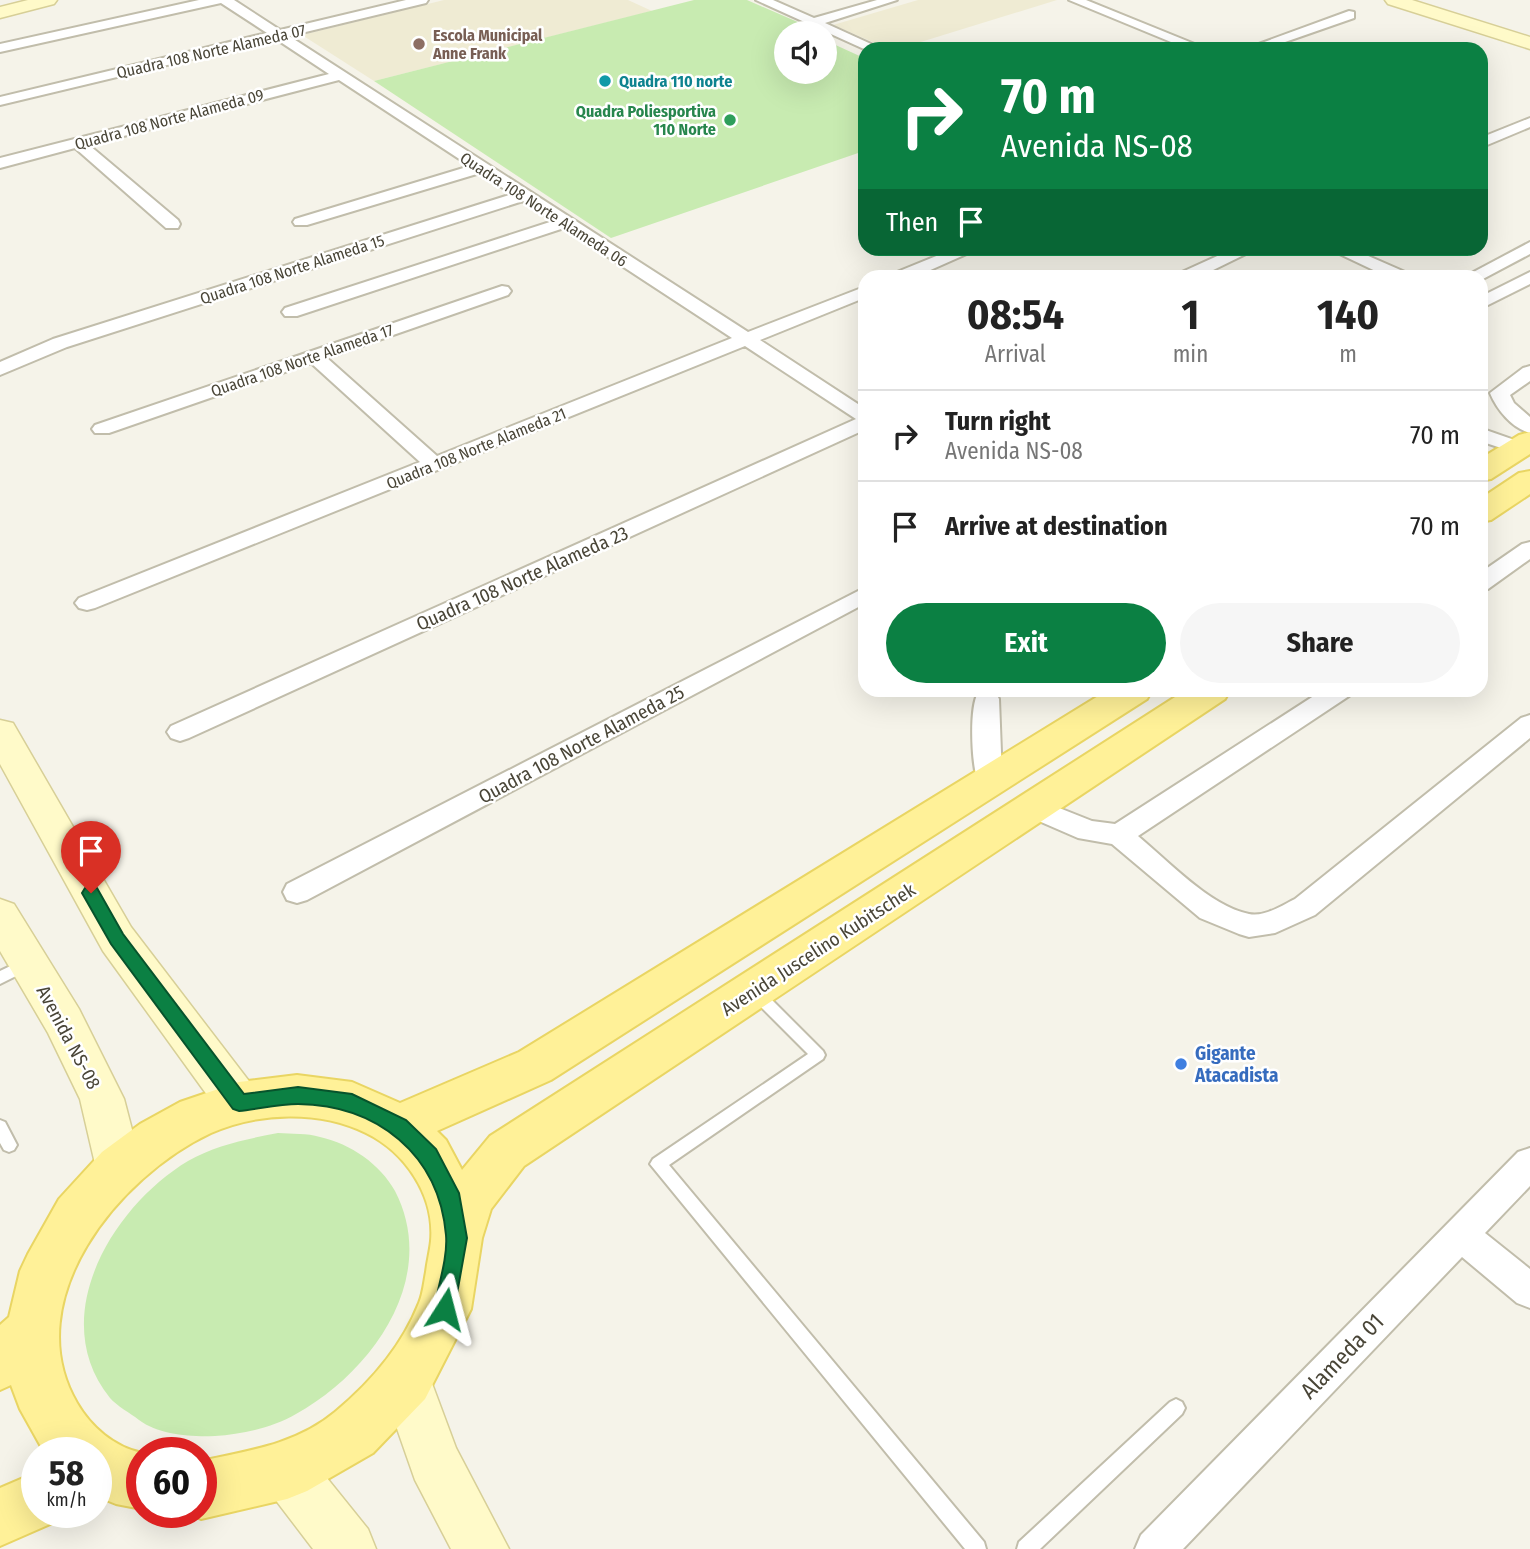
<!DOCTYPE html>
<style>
:root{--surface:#fff;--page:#f6f6f6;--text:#222;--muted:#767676;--line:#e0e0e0;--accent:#0b8043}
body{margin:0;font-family:"Fira Sans Condensed",sans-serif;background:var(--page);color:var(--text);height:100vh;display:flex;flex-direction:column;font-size:26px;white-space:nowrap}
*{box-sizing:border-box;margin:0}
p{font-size:23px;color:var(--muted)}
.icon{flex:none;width:38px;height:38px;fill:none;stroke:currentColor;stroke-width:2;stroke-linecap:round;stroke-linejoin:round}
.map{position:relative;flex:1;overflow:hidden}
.panel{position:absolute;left:858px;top:270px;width:630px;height:427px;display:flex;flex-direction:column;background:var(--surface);border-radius:21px;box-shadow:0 7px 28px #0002}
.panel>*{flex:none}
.top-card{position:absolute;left:858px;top:42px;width:630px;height:214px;border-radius:21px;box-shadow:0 7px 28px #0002;background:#0b8043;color:#fff;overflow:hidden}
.buttons{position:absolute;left:774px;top:21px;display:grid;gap:14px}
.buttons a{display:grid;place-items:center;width:63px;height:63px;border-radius:50%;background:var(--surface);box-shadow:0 7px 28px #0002;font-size:35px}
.speed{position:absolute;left:21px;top:1437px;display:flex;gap:14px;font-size:35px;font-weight:700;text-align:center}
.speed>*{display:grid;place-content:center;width:91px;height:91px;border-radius:50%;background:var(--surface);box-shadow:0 7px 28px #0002;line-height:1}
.speed small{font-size:18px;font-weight:400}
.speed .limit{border:10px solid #d22;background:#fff;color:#111}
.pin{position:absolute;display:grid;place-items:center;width:60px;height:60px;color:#fff;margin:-72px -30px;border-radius:50% 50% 50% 0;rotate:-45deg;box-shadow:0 0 7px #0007}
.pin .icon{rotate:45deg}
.me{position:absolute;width:77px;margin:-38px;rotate:9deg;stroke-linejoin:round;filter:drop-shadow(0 0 5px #0008)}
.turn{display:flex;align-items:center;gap:24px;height:147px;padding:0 28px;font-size:32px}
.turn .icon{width:91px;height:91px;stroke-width:2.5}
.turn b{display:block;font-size:49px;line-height:60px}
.then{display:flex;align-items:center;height:66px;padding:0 28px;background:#0003;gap:14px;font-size:26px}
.eta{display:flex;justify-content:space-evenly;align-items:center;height:119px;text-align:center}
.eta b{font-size:42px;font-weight:700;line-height:49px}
.button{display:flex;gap:14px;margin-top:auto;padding:14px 28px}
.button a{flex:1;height:80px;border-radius:42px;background:var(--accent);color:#fff;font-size:28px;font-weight:700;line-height:80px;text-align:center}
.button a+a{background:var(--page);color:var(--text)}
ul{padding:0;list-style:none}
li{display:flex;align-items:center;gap:21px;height:91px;padding:0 28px;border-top:2px solid var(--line)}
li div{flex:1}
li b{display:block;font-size:26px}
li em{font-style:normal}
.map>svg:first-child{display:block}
.education{fill:#efebd3}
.green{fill:#c8ebb1}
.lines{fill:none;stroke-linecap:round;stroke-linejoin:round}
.lane-casing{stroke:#c1bdab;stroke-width:4}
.street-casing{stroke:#c1bdab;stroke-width:4}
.secondary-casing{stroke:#d7cf97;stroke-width:3}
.primary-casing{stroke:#e9d563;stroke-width:4}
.lane{fill:#fff;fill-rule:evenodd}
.street{fill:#fff;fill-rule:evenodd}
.secondary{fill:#fffac9;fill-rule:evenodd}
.primary{fill:#fff198;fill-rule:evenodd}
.route{fill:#0b8043;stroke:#07532c;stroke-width:2}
.education-dot{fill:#8d6e63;stroke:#fff;stroke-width:2.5}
.culture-dot{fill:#0f9aa8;stroke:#fff;stroke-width:2.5}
.leisure-dot{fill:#2e9e5b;stroke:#fff;stroke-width:2.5}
.shop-dot{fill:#3f7fe0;stroke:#fff;stroke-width:2.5}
.labels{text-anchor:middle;stroke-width:5;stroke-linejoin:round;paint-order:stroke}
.far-education-label{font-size:16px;font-weight:bold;fill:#785e54;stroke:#fff;text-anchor:start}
.far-street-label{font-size:16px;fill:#494537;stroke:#fff}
.far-culture-label{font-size:16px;font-weight:bold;fill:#0d838f;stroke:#fff;text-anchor:start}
.far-leisure-label{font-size:16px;font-weight:bold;fill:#27864d;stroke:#fff;text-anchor:end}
.street-label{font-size:19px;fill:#494537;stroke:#fff}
.shop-label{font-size:19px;font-weight:bold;fill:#366cbe;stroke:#fff;text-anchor:start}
.near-street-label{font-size:23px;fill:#494537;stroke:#fff}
</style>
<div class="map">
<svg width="1530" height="1549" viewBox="0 0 1530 1549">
<rect width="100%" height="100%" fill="#f5f3e9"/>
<path class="education" d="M444 0H628L652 11 374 81 302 35Z
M918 0H1057L898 49H889L833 25Z"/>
<path class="green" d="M694 0H747L823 33H786V72H824V34L832 37 829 42 864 58V151L611 238 374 81Z
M278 1133C292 1134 307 1133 320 1137 351 1144 380 1164 395 1191 440 1278 372 1372 296 1414 272 1428 242 1434 215 1436 191 1437 159 1435 139 1420 130 1413 117 1406 110 1398 45 1317 113 1206 188 1161 216 1145 247 1139 278 1133Z"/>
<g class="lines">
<g class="lane-casing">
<path id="lane" d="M25 959 30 961 32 965 30 969 0 984V971Z
M756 987 761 989 823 1051 825 1055 823 1059 669 1165 984 1542 986 1549H965L650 1164 653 1159 808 1054 751 997 749 993 751 989Z
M0 1120 5 1122 17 1145 14 1150 9 1152 4 1150 0 1143Z
M1176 1399 1182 1402 1185 1408 1182 1414 1040 1549H1017L1019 1542 1170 1402Z"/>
</g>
<g class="street-casing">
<path id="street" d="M199 0H234L280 30 406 0H428L426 3 289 36 748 332 864 287V298L760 340 864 408V430L189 738 180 741 171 738 167 732 171 726 856 419 745 346 95 608 87 610 79 608 75 603 79 598 420 462 311 363 109 433H95L92 429 95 425 502 286 508 287 511 291 508 295 327 358 437 456 732 338 564 228 297 316H285L282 312 285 308 553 221 523 201 67 347 0 375V362L53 339 512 194 480 173 307 225H295L293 222 295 219 470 166 339 80 89 145 178 220 180 224 178 228H166L75 148 0 168V158L329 74 276 39 0 105V97L267 33 221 3 0 52V44Z
M756 0H773L814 18 877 0H897L825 23 882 49H864Z
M1069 0H1086L1207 49H1188Z
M1349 11 1354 12V18L1265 49H1245Z
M1530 118V127L1480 148V138Z
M1530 242V254L1481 280 1480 276H1466Z
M956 248H980L917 276H894L897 272Z
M1235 248H1258L1201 276H1179L1182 272Z
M1327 248H1350L1405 272 1408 276H1386Z
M1530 272V284L1480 309V297Z
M1530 366V381L1510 395 1514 403 1530 417V433C1512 428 1497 410 1490 393L1523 368Z
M1480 428 1526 444 1529 448 1526 452 1519 454 1480 441Z
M1530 542V559L1488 589 1480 591V573L1522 544Z
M864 588V604L307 900 297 903 287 900 283 892 287 884Z
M987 690 996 693 999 699 1002 779 998 786 989 788 980 786C971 771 969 707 978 693Z
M1323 690H1352L1349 696 1138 836C1168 861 1210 906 1249 914 1265 917 1281 906 1295 899L1521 718 1530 715V738L1315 915 1275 933 1249 937 1239 934 1200 918 1112 844 1078 838 1025 815 1021 808 1025 801 1034 798 1092 821 1115 824Z
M1530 1148V1186L1485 1233 1530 1269V1308L1517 1303 1462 1257 1183 1549H1135L1141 1535 1518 1152Z"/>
</g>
<g class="secondary-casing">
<path id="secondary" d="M28 0H57L54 4 0 18V7Z
M1385 0H1412L1530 37V49L1388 4Z
M0 720 13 723 131 927 255 1089 261 1103 255 1117 239 1123 223 1117 103 951 0 764Z
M0 899 14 904 79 1009 124 1099 142 1168 135 1183 119 1189 103 1183 96 1168 80 1099 48 1033 0 951Z
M406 1354 424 1362 456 1448 509 1549H451L415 1480 380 1380 388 1362Z
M287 1444 306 1452 368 1529 376 1549H313L268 1490 260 1471 268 1452Z"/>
</g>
<g class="primary-casing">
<path id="primary" d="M1530 432V454L1491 479 1480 481V459L1519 435Z
M1530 471V494L1491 520 1480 522V499L1519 473Z
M1108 690H1152L1147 699 551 1080 437 1131 446 1140 462 1170 490 1136 1186 690H1230L1225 699 524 1166 491 1209 482 1238 471 1309 425 1399 373 1453 307 1491 287 1499 201 1519 185 1512H201V1461C248 1451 297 1444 335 1412 370 1383 402 1346 419 1303 423 1294 424 1282 426 1272 427 1262 430 1251 431 1241 435 1195 405 1152 366 1133 320 1110 258 1112 211 1133 119 1176 17 1300 77 1403 91 1427 114 1447 142 1453V1509L116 1504 96 1496V1452H44L20 1409 11 1385 0 1390V1325L9 1317 20 1271 28 1254 59 1199 102 1152 140 1124 180 1102 239 1082 297 1075 352 1082 400 1103 519 1052Z
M37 1472V1512H61L57 1521 0 1546V1488Z"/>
</g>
<use href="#lane" class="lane"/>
<use href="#street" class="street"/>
<use href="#secondary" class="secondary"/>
<use href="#primary" class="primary"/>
</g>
<path class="route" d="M91 886 97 888 123 934 244 1094 298 1087 352 1094 406 1120 436 1149 459 1193 467 1238 453 1316 445 1320 438 1316 434 1309C438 1286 448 1258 446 1235 439 1154 377 1105 298 1104 279 1104 258 1109 239 1111L233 1109 111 944 82 893 85 888Z"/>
<circle class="education-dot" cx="419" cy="44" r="7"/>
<circle class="culture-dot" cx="605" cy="81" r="7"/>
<circle class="leisure-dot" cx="730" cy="120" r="7"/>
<circle class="shop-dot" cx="1181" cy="1064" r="7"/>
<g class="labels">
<g class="far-education-label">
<text x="433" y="41">Escola Municipal<tspan x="433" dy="18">Anne Frank</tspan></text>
</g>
<g class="far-street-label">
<text transform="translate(211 51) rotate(-13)" y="6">Quadra 108 Norte Alameda 07</text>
<text transform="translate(169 119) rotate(-15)" y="6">Quadra 108 Norte Alameda 09</text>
<text transform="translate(544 209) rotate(33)" y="6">Quadra 108 Norte Alameda 06</text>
<text transform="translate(292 269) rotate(-18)" y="6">Quadra 108 Norte Alameda 15</text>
<text transform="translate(302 360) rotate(-19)" y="6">Quadra 108 Norte Alameda 17</text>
<text transform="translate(476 448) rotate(-22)" y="6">Quadra 108 Norte Alameda 21</text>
</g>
<g class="far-culture-label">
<text x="619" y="87">Quadra 110 norte</text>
</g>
<g class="far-leisure-label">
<text x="716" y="117">Quadra Poliesportiva<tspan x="716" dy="18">110 Norte</tspan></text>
</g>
<g class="street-label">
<text transform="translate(522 578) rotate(-24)" y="7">Quadra 108 Norte Alameda 23</text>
<text transform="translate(581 744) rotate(-28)" y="7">Quadra 108 Norte Alameda 25</text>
<text transform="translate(818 949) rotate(-33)" y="7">Avenida Juscelino Kubitschek</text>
<text transform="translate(69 1037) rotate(62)" y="7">Avenida NS-08</text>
</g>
<g class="shop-label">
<text x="1195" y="1060">Gigante<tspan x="1195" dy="22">Atacadista</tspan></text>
</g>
<g class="near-street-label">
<text transform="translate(1342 1356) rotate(-46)" y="8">Alameda 01</text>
</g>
</g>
</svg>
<div class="buttons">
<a><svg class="icon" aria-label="sound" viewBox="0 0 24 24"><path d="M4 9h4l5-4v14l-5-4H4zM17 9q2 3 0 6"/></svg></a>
</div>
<div class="speed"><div>58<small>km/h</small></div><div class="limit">60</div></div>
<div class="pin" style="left:91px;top:893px;background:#d93025"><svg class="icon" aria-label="arrive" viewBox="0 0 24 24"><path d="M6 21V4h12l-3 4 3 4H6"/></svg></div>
<svg class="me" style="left:445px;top:1309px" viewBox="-20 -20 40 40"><path d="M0-17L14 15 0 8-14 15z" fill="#0b8043" stroke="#fff" stroke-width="4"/></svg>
<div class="top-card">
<div class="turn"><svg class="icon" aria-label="right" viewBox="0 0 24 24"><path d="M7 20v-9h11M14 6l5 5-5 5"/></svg><div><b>70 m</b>Avenida NS-08</div></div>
<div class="then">Then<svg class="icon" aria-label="arrive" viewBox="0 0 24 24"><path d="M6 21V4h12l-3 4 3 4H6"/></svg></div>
</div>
<section class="panel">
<div class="eta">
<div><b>08:54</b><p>Arrival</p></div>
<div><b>1</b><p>min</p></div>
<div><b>140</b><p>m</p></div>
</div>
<ul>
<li><svg class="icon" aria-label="right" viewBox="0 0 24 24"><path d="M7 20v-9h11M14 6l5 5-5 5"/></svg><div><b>Turn right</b><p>Avenida NS-08</p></div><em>70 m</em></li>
<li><svg class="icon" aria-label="arrive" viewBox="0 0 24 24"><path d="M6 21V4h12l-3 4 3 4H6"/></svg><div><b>Arrive at destination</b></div><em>70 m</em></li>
</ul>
<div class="button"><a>Exit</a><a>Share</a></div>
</section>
</div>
